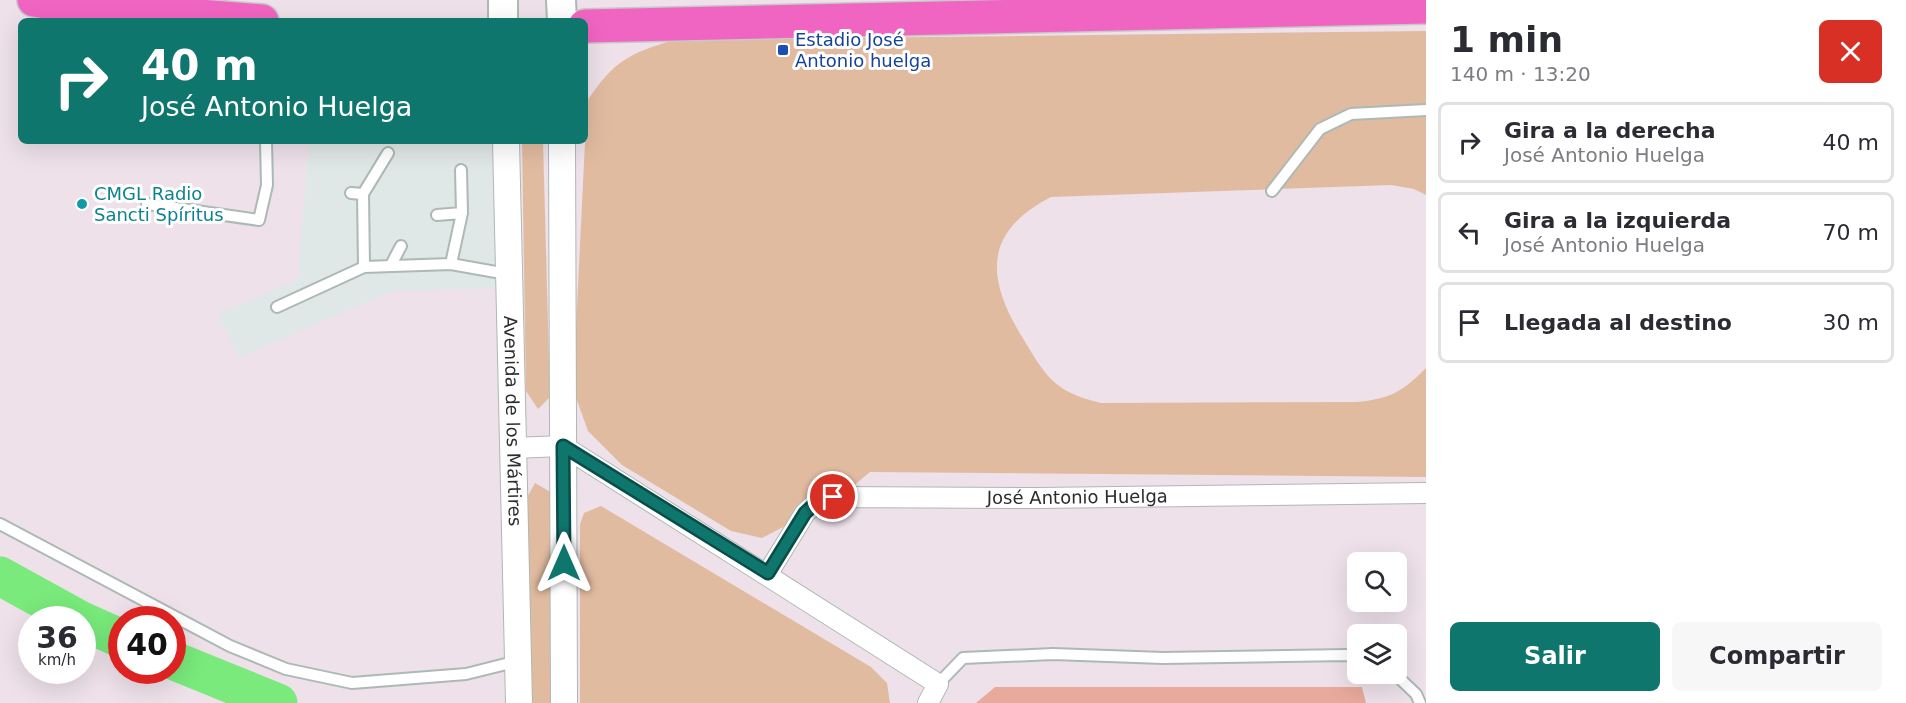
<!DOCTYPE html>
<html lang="es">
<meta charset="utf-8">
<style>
:root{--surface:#fff;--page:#f7f7f7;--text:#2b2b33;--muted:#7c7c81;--line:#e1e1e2;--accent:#0f766e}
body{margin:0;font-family:"DejaVu Sans",sans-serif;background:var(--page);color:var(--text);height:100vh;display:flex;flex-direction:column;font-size:22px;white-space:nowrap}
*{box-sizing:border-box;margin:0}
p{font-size:20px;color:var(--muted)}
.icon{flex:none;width:33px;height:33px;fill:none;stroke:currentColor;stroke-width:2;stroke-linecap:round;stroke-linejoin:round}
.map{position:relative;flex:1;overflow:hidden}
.side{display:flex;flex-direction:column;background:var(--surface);width:480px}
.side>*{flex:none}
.guide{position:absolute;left:18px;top:18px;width:570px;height:126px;border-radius:9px;box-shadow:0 6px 24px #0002;background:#0f766e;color:#fff;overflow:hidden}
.tools{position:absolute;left:1347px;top:552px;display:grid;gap:12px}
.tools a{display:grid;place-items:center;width:60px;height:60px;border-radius:9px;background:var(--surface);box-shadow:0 6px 24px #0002;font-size:30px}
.speed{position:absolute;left:18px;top:606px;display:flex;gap:12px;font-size:30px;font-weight:700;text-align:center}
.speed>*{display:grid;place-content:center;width:78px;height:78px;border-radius:50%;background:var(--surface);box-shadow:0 6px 24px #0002;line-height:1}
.speed small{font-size:15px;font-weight:400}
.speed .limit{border:9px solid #d22;background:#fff;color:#111}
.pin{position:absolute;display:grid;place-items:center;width:51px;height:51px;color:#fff;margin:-26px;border:3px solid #fff;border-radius:50%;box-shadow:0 2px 6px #0007}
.me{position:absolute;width:66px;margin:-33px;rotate:0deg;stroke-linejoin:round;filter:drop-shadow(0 0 4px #0008)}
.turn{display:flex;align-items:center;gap:21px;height:126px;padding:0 24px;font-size:27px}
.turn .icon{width:78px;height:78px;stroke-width:2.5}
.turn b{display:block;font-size:42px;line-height:51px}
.round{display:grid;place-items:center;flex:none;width:63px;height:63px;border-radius:9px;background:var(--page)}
.headline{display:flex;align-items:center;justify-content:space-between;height:102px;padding:0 24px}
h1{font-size:36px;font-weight:700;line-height:45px}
.primary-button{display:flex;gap:12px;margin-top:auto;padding:12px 24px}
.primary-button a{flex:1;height:69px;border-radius:9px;background:var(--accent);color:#fff;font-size:24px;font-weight:700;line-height:69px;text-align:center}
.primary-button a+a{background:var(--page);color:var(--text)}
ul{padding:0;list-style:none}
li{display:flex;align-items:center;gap:18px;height:81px;margin:0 12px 9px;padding:0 12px;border:3px solid var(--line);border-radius:9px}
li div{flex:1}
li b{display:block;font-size:22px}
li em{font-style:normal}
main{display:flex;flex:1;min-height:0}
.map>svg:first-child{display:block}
.industrial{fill:#e0e7e7}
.green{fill:#e1bba0}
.pitch{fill:#e8aa9d}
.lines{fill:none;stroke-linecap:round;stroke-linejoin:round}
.river{stroke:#79ea7b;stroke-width:39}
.service-casing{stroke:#adb9b4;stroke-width:14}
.minor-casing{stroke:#adb9b4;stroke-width:22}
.tertiary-casing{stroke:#adb9b4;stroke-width:28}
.secondary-casing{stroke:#adb9b4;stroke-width:32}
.trunk-casing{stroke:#c8c8c8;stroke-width:36}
.service{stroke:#fff;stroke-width:10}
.minor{stroke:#fff;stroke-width:20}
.tertiary{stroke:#fff;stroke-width:26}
.secondary{stroke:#fff;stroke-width:28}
.trunk{stroke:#f165c2;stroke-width:33}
.route-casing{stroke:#0a4d48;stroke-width:15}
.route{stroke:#0f766e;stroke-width:10}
.transit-dot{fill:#1a4fb4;stroke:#fff;stroke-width:2}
.culture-dot{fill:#0f9aa8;stroke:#fff;stroke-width:2}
.labels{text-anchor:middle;stroke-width:6;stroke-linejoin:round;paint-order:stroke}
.transit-label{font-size:18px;fill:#164399;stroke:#fff;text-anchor:start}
.culture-label{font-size:18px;fill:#0d838f;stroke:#fff;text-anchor:start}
.street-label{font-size:18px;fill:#2d2d2d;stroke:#fff}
</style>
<main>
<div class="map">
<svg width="1426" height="703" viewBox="0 0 1426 703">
<rect width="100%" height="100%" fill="#eee1ea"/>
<path class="industrial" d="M309 141H493L495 288 393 291 238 358 218 314 298 279Z"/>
<path class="green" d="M1426 31V195L1414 189 1391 185 1051 197C985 231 985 276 1021 335 1045 375 1053 392 1101 403L1356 402C1390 399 1402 392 1426 368V477L870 472 852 487 812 488 787 525 762 538 731 531 622 465 588 431 573 389 587 101C615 60 628 54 674 40Z
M522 141H543L550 397 538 409 526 391Z
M535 483 554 494 556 703H528L524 503Z
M601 506 871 667 887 683 890 703H580V524L584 513Z"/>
<path class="pitch" d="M995 687H1362L1366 703H976Z"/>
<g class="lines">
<path class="river" d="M0 576 80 620
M82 621 122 639
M172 660 278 703"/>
<g class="service-casing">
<path id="service" d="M1272 191 1320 129 1351 114 1426 110
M351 193 363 194
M147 204 259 220 267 185 266 141
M437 215 462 213
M451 264 462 213 461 170
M391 265 401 246
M364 267 363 194 388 153
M277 307 364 267 451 264 507 274
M0 524 230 646 286 669 352 683 466 674 518 661
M1395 674 1416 694 1420 703
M938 684 963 658 1053 654 1163 658 1347 655 1358 659"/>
</g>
<g class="minor-casing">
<g id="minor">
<path d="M513 448 563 446 938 684 928 703"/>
<path id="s1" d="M768 573 805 513 818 501 833 497 1039 498 1426 493"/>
</g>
</g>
<g class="tertiary-casing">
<g id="tertiary">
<path id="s2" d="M506 141 519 703"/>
<path d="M562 141 564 703"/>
</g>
</g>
<g class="secondary-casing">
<path id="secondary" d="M503 0V21
M561 0 562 21"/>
</g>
<g class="trunk-casing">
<path id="trunk" d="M34 0 63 5 262 21
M585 26 1426 7"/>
</g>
<use href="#service" class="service"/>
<use href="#minor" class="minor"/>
<use href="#tertiary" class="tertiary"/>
<use href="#secondary" class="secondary"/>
<use href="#trunk" class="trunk"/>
</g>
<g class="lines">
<g class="route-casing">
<path id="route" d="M564 563 563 446 768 573 805 513 818 501 833 497"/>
</g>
<use href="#route" class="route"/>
</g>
<rect class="transit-dot" x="777" y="44" width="12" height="12" rx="3"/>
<circle class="culture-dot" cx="82" cy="204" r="6"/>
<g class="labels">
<g class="transit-label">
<text x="795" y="46">Estadio José<tspan x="795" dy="21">Antonio huelga</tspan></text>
</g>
<g class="culture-label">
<text x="94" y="200">CMGL Radio<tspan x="94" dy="21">Sancti Spíritus</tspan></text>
</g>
<g class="street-label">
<text dy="6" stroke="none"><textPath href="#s2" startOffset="280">Avenida de los Mártires</textPath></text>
<text dy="6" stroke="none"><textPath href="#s1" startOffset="348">José Antonio Huelga</textPath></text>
</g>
</g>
</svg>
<div class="tools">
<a><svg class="icon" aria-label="search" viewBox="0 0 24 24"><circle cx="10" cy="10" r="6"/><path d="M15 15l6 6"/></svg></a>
<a><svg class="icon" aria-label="layers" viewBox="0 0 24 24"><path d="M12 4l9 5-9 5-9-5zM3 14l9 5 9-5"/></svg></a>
</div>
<div class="speed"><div>36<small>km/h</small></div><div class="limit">40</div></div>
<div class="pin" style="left:833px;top:497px;background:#d93025"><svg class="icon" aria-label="arrive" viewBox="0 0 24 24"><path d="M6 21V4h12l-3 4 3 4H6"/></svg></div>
<svg class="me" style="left:564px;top:563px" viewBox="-20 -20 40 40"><path d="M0-17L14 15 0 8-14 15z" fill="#0f766e" stroke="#fff" stroke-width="4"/></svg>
<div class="guide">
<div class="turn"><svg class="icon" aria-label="right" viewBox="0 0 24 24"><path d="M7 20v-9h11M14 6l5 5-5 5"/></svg><div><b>40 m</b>José Antonio Huelga</div></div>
</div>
</div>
<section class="side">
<div class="headline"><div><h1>1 min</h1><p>140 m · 13:20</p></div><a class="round" style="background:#d93025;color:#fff"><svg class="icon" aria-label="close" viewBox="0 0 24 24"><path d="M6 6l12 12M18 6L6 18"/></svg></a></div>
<ul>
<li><svg class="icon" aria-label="right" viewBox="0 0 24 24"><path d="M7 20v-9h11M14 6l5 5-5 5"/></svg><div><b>Gira a la derecha</b><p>José Antonio Huelga</p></div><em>40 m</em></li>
<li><svg class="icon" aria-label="left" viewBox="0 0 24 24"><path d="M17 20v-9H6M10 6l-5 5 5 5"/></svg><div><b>Gira a la izquierda</b><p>José Antonio Huelga</p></div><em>70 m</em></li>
<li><svg class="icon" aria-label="arrive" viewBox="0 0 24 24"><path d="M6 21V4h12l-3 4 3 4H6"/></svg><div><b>Llegada al destino</b></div><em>30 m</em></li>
</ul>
<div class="primary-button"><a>Salir</a><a>Compartir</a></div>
</section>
</main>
